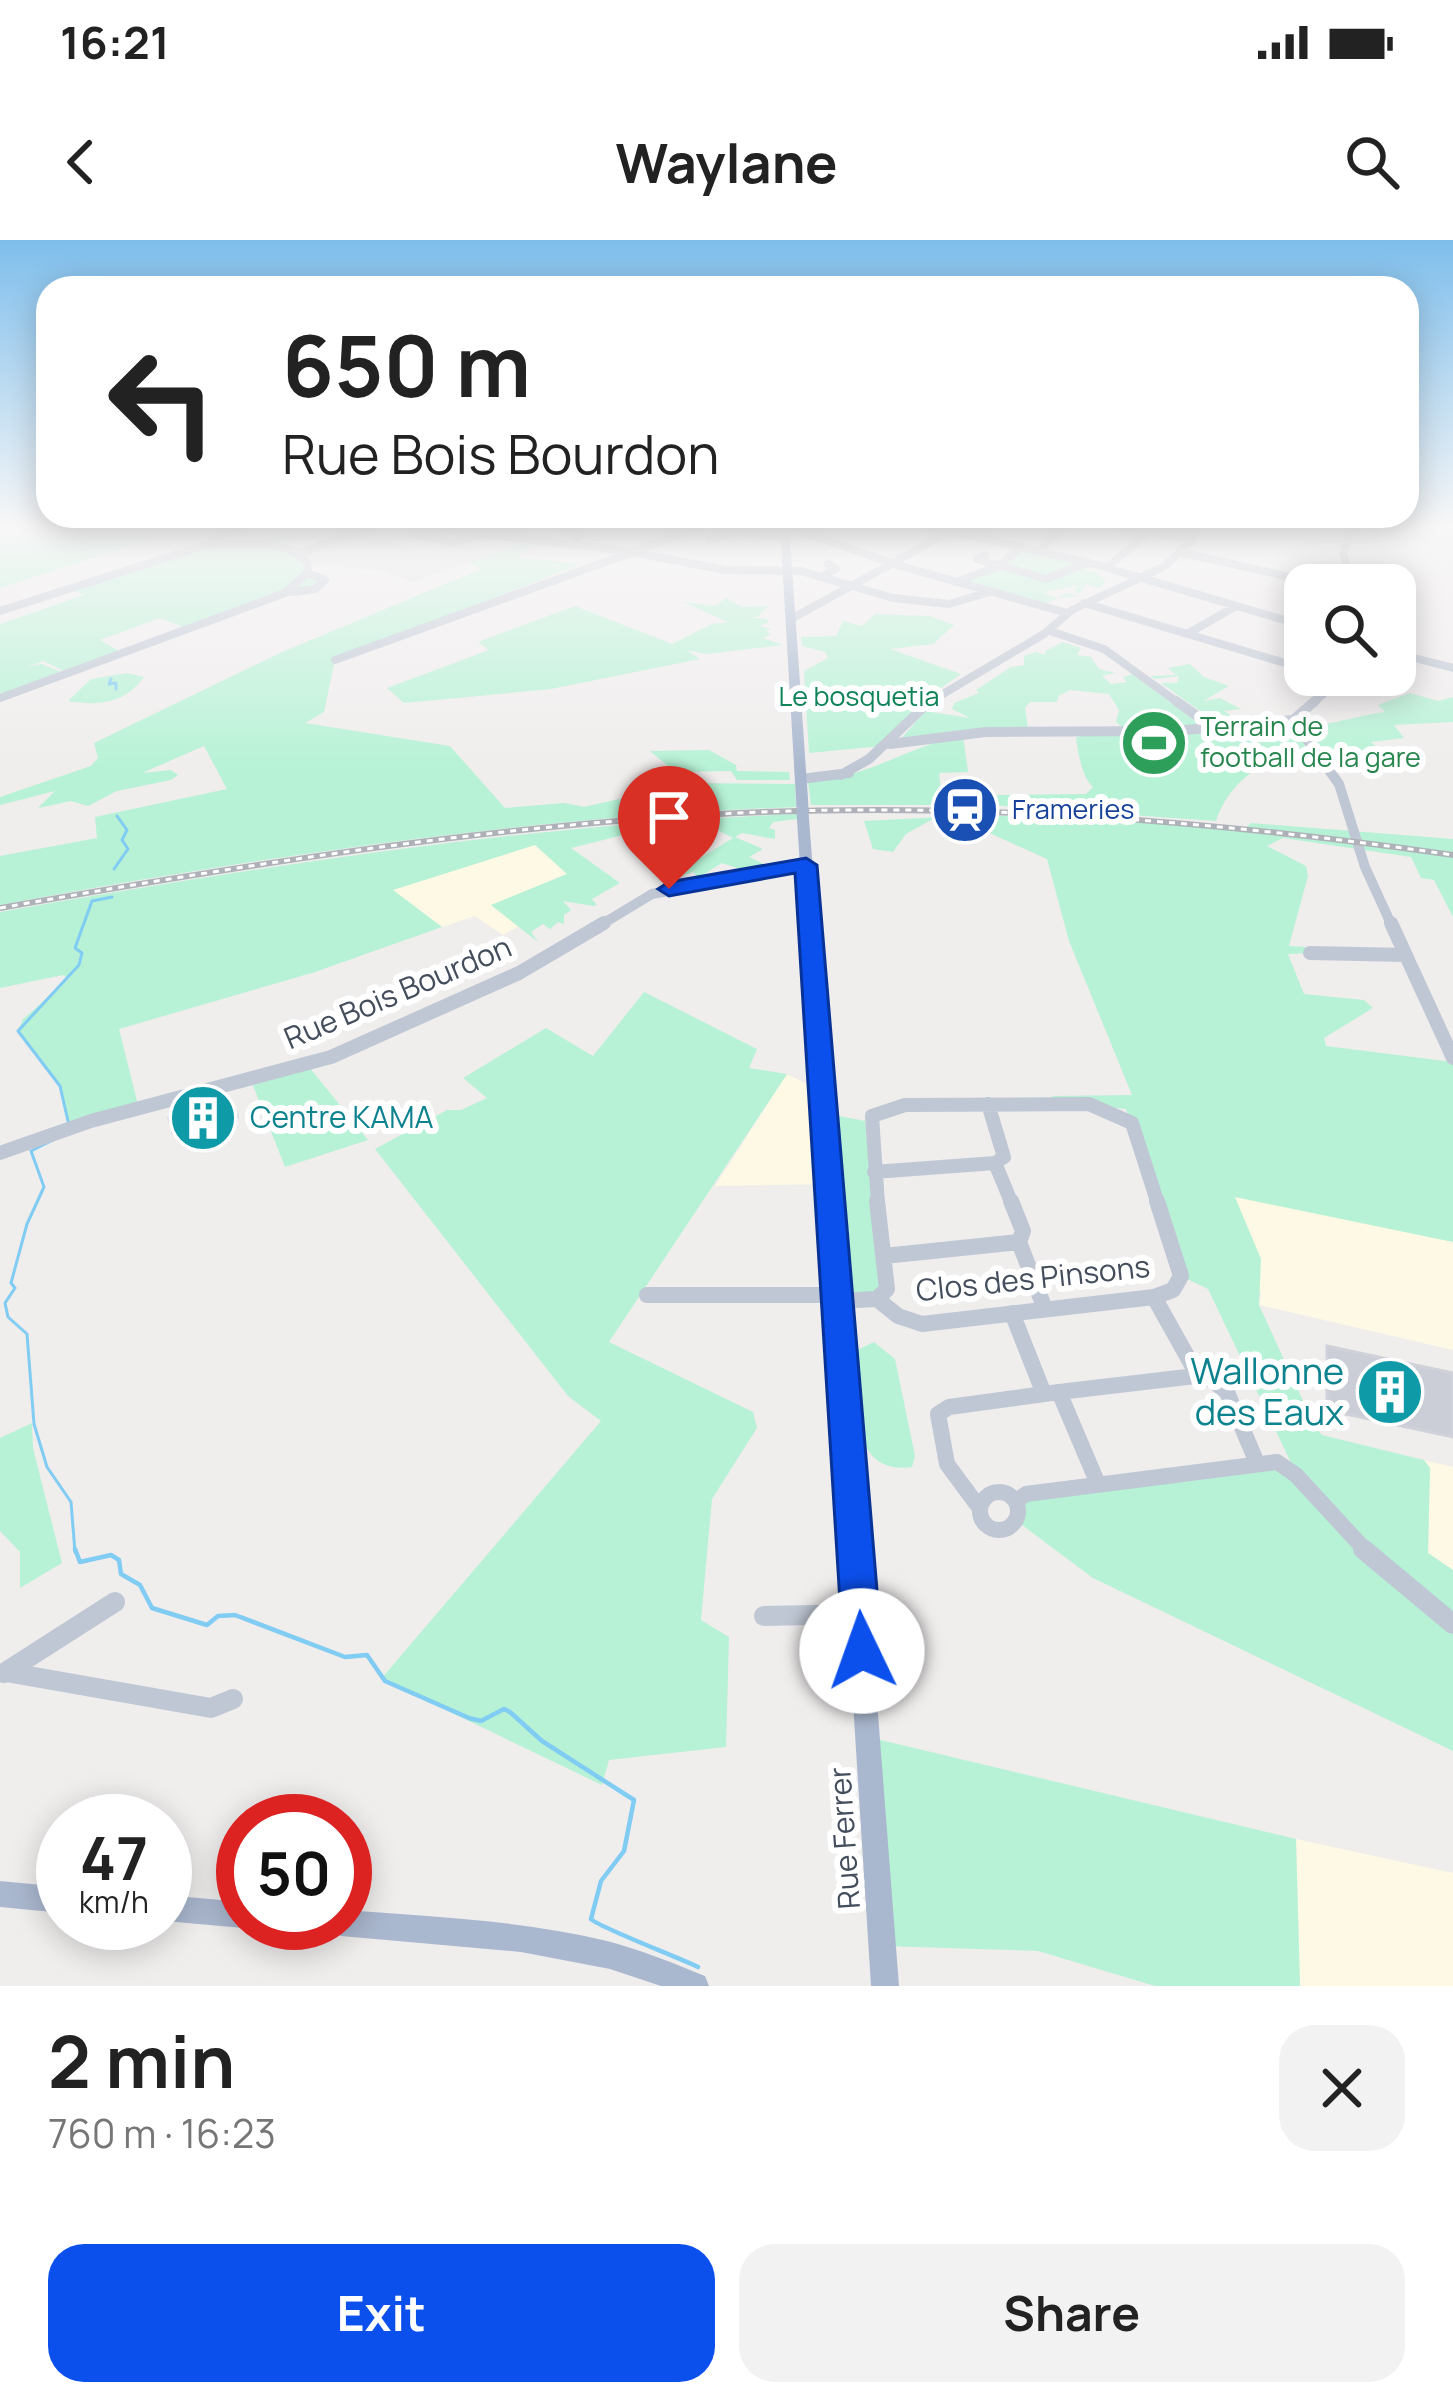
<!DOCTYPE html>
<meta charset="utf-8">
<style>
:root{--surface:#fff;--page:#f2f2f2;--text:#222;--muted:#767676;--accent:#0b4fec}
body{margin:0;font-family:Manrope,sans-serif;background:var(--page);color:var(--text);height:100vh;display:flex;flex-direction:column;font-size:45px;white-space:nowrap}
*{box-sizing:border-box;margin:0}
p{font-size:39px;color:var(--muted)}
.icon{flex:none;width:66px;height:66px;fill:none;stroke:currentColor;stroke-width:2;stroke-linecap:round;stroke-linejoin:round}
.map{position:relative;height:1746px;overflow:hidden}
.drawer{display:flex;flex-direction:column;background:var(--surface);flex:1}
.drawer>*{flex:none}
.top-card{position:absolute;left:36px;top:36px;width:1383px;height:252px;border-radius:36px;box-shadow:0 6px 30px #0003;background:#fff;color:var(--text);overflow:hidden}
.fabs{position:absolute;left:1284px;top:324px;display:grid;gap:24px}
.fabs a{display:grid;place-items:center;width:132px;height:132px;border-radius:24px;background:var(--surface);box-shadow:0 6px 30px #0003;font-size:60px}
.speed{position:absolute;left:36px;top:1554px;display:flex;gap:24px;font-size:60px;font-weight:700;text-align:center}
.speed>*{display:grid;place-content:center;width:156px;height:156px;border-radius:50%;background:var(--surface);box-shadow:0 6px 30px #0003;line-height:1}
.speed small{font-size:30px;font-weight:400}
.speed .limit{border:18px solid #d22;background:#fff;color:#111}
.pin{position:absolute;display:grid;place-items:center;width:102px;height:102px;color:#fff;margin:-123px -51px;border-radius:50% 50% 50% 0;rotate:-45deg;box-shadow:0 0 12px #0007}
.pin .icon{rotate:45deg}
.me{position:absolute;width:132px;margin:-66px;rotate:357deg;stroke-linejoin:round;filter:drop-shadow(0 0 9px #0008)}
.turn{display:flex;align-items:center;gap:42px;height:252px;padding:0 48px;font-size:54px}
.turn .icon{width:156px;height:156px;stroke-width:2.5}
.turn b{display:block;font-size:84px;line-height:102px}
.round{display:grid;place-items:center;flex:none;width:126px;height:126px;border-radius:36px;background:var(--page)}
.headline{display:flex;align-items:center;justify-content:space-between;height:204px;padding:0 48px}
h1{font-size:72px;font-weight:700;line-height:90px}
.primary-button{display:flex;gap:24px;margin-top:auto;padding:24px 48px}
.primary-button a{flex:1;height:138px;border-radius:36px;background:var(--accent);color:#fff;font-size:48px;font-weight:700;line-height:138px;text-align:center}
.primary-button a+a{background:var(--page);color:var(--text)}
.status{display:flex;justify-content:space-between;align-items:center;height:84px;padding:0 60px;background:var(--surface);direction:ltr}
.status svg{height:33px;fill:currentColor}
header{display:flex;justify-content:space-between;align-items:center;height:156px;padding:0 48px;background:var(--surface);font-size:54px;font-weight:700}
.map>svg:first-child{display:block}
.commercial{fill:#fdf9e4}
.education{fill:#e1dedf}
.green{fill:#b7f2d6}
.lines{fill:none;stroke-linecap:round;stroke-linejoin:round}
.stream-far1{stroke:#80ccf3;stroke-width:3}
.stream{stroke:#80ccf3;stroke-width:4.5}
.building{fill:#cbced6;stroke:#d0d2d9;stroke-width:3}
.minor-far4{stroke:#bfc7d4;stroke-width:8}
.minor-far3{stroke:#bfc7d4;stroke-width:10}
.minor-far2{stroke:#bfc7d4;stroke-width:14}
.minor-far1{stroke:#bfc7d4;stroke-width:16}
.minor{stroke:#bfc7d4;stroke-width:20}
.major{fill:#aab8cf;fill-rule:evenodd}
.rail-casing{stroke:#afb1b8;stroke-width:6}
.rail{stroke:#fff;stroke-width:3;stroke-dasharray:6;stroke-linecap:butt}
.major-bridge{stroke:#aab8cf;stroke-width:12}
.route{fill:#0b4fec;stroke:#073399;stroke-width:3}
.labels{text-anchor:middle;stroke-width:12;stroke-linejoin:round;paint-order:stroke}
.far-park-label{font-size:27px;fill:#0f8358;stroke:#fff}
.far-leisure-label{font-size:27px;fill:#27864d;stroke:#fff;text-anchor:start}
.far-transit-label{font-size:27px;fill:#164399;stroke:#fff;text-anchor:start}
.street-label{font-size:30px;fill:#444d5c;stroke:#fff}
.culture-label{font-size:30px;fill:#0d838f;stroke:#fff;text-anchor:start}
.near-culture-label{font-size:36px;fill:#0d838f;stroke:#fff;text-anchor:end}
</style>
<div class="status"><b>16:21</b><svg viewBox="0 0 49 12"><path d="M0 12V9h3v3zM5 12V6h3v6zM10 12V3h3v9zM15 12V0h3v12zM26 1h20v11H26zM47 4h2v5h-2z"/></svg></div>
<header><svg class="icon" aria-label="back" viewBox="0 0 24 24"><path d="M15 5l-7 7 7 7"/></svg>Waylane<svg class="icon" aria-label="search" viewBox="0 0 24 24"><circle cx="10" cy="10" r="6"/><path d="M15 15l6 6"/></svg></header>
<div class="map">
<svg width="1453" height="1746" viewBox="0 0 1453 1746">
<rect width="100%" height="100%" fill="#f0eded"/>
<path class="commercial" d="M535 605 568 633 492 666 519 686 503 695 475 676 442 687 391 650Z
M787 834 815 848 828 944 715 946Z
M1234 955 1453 1002V1110L1259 1065 1261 1055Z
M1424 1220 1453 1227V1330L1428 1313 1430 1229Z
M1296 1599 1453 1633V1746H1300Z"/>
<path class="education" d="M356 293 424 313 445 305H467L494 314 412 342 382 330 312 326 305 313Z"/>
<path class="green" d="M0 285H157L180 290 0 348Z
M319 285H345L282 304 300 313 308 333 323 339 315 349 285 353 188 389 160 378 100 400 119 411 64 431 43 421 27 427 42 424 61 432 0 454V384L84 355 71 349 214 301 239 288 295 294Z
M526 301 538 302 516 317 581 324 335 420 324 472 305 483 450 506 505 568 564 563 584 567 689 543 795 544 796 567C528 577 264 616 0 665V616L97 598 95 577 227 549 204 506 142 533 171 530 178 535 171 540 117 551 88 566 71 561 38 568 55 551 0 565V557L91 526 98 518 94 503 280 413 481 329 467 323Z
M1022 308 1092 325 1085 331 1096 332 1106 342 1099 348 1086 344 1079 354 1074 349 1081 345 1048 351 1045 353 1057 358 1067 353 1078 356 1057 358 1043 365 964 342 996 329Z
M726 358 742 367 768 366 757 377H747L766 379 769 382 759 386 771 389 767 391 770 395 763 398 783 405 706 414 686 410 700 419 551 449 404 463 387 448 489 410 478 402 575 366 672 404 712 384 728 382 683 362 715 366Z
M875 374 930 376 954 385 933 404 890 409 961 434 923 461 882 506 809 513 804 431 828 418 825 412 802 406 801 397 836 396 843 381 862 386Z
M1063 402 1081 408 1077 415 1091 417 1099 429 1115 433 1102 436 1111 444 1127 442 1123 437 1133 434 1201 485 1124 489 1116 482 1119 470 1109 454 1070 450 1058 456 1057 462H1030L1025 468 1028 488 953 491 900 500 925 471 970 478 952 469 954 463 979 453 976 450 1011 427 1024 425V416L1036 412 1046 415 1045 411Z
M1190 424 1204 437 1229 446 1203 461 1220 458 1241 469 1224 471 1240 481 1213 480 1161 443H1177L1179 436 1155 439 1150 436 1176 435 1168 428Z
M127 433 144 437C124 464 99 466 68 461L91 439Z
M1410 453 1438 461 1453 457V482L1394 485 1404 498 1371 502 1380 511 1316 509 1312 505C1270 517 1231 536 1216 581L961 563 998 564 997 555 1086 554 1093 547C1082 538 1078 512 1076 498L1081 496 1289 485C1303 493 1363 474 1385 472L1378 465Z
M963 495 968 532 939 533 942 559H935L933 565H811L808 541C864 540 909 506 963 495Z
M709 510 736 525 737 531 789 532 790 540H737L731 531 675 532 650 511Z
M797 574V579L773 582 769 588 775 590V599L742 593 735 597 763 609 749 617 768 626 746 631 722 623 698 638 693 632 676 639 681 634 658 629 680 618 694 622 733 598 708 585 623 595 571 608 620 643 592 659 597 665 593 666 563 661 571 670 564 675V684L558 682 550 689 543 684 531 692 538 702 491 665 567 634 535 605 393 650 442 687 315 732 119 789 139 869 70 888 60 846 18 791 23 779 69 739 63 735 0 748V672C264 626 528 584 797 574Z
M942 574 1114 579 1242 591 1251 583 1453 599V677L1434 640 1421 638 1411 617 1283 598 1267 606 1306 626 1308 636 1289 706 1307 707 1310 713 1288 714 1304 754 1364 760 1373 768 1324 798 1326 806 1453 822V1002L1235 957 1261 1019 1259 1065 1315 1187 1322 1195 1424 1220 1430 1228 1428 1313 1453 1330V1511L1093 1338 1018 1282 1021 1270 1016 1261 1257 1223 1295 1231 1208 1049 1181 1036 1126 869 1060 862 1051 856 1132 855 1069 701 1047 619 963 581 960 586 931 580 906 594 893 612 873 609 864 581 941 577Z
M644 752 757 809 749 828 787 834 609 1102 753 1172 757 1188 712 1259 701 1380 729 1397 726 1507 609 1520 602 1545 381 1439 601 1181 568 1156 375 909 447 870H461L487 858 463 838 546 788 593 816Z
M310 828 368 900 285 927 252 843Z
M834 875 865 881 883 1047 873 1054H857L848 1047Z
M874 1102 895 1119 915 1216 912 1227C850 1235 858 1166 853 1122L855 1111Z
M32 1183 33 1208 62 1323 20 1348V1312L0 1291V1198Z
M868 1497 1296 1599 1300 1746H1155L1038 1711 883 1706Z"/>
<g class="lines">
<path class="stream-far1" d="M111 439 109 444 116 443V449
M114 629 128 609 122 600 127 590 117 576
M68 881 60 846 18 791 79 725 82 713 75 708 92 661 112 657
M59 897 31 911 44 947 27 984 11 1043 15 1048 5 1063 8 1077 27 1094 34 1184 47 1227 71 1262 75 1312"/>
<path class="stream" d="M75 1309 80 1322 111 1315 119 1320 121 1334 140 1345 152 1368 207 1385 218 1376 235 1375 345 1417 367 1415 385 1441 469 1478 481 1481 504 1469 510 1472 542 1501 634 1560 624 1611 601 1641 591 1679C596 1686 680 1718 698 1727"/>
</g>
<path class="building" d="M232 862 237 877 173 893 169 878Z
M1327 1106 1453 1133V1197L1327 1170Z"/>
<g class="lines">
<path class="minor-far4" d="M407 285 619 310 726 330 801 331 893 358 949 364 989 352
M556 285 582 293 572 304
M784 285 894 324 1067 373
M925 285 1094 324 1305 386
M1111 285 1193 300
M1353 285 1343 314 1353 345
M411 292 454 303 478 294
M710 300 738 291 785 297
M1040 310 1066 285
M300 313 377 285
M1184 313 1325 345
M985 315 977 319 1047 339 1087 322
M1108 327 1148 292
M820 337 836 329 828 324
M956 342 1001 325 1021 306
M292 352 315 349 325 340 307 333
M1084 363 1305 429
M0 371 206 305 244 285
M791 379 951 291
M1050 391 1104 409 1180 464
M1189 393 1236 366
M1395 413 1453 428
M335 420 707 285
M0 458 285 353 307 333 308 324C288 296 237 305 206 305
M926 464 1044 394 1072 370 1165 326 1191 301 1195 285
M1312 464 1345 435"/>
<path class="minor-far3" d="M1176 461 1214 488
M1293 480 1339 544 1365 627 1392 686
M890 504 985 492 1174 491 1293 480 1315 461
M841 535 869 519 930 461
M801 539 849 533
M599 686 652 654 806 625"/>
<path class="minor-far2" d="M1391 683 1453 818
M1310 713 1406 715
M988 864 1004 917 995 923 1012 964
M0 913 91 881 331 817 519 733 604 683
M874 932 995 923
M878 964 872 876 905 865 1089 864 1132 883 1158 964"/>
<path class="minor-far1" d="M1011 961 1023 991 1019 1002 1045 1069
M884 1016 1019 1002
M647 1055H835
M1154 1057 1192 1125 1227 1152 1257 1223
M877 1059 898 1076 922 1084 1154 1057 1173 1050 1181 1036 1157 961
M877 1059 887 1049 877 961
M836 1061 877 1059
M1012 1073 1044 1154
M1098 1244 1059 1152 1204 1135
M980 1271a19 19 0 1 1 38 0a19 19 0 1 1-38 0Z
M1016 1261 1026 1254 1277 1222 1296 1235 1367 1312
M978 1266 947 1224 938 1174 949 1167 1059 1152"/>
<path class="minor" d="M1363 1309 1453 1384
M764 1376 860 1374
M6 1432 211 1468 233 1459
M4 1433 115 1362"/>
<path class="major" d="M780 285H789L808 559 802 563 796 559Z
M803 575 809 579 899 1746H871L797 579Z
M0 1641 63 1647V1673L0 1667Z
M165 1655 243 1662V1683H253L243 1688 165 1681Z
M345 1670C433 1677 521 1680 607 1701 641 1710 673 1723 705 1736L709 1746H661L610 1729 521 1712 341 1696 332 1692 328 1683H345Z"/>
<g class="rail-casing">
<path id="rail" d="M0 668C244 625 490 585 738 573 978 562 1216 581 1453 615"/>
</g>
<use href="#rail" class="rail"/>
<path class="major-bridge" d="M802 559 803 579"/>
</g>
<linearGradient id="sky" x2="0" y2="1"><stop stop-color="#7ebeec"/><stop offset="0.54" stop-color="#f8f7f7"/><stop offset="1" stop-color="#f8f7f7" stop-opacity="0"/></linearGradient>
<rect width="1453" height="529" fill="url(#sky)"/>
<path class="route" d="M806 618 817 625 882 1411 876 1424 862 1429 849 1424 843 1411 795 633 669 656 658 649 669 642Z"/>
<defs>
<g id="stadium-disc" transform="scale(3.45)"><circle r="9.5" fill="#2e9e5b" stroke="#fff"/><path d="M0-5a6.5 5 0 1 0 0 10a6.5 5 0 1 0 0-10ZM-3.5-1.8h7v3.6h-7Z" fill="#fff"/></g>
<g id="station-disc" transform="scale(3.45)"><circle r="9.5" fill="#1a4fb4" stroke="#fff"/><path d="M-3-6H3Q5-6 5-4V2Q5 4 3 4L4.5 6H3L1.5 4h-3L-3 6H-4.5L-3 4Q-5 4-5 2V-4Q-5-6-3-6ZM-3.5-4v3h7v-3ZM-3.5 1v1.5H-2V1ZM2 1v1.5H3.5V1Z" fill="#fff"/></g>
<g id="building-disc" transform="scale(3.45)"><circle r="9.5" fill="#0f9aa8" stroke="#fff"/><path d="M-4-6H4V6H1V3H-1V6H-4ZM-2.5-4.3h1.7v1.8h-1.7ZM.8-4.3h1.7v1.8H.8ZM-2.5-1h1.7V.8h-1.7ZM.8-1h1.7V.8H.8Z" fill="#fff"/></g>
</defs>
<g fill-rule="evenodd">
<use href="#stadium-disc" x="1154" y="503"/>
<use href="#station-disc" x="965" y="570"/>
<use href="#building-disc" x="203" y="878"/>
<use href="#building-disc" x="1390" y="1152"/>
</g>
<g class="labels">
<g class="far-park-label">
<text x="859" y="466">Le bosquetia</text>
</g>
<g class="far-leisure-label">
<text x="1200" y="496">Terrain de<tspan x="1200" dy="31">football de la gare</tspan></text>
</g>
<g class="far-transit-label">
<text x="1012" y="579">Frameries</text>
</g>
<g class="street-label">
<text transform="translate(398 753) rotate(-23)" y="10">Rue Bois Bourdon</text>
<text transform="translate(1033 1039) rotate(-6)" y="10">Clos des Pinsons</text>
<text transform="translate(845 1598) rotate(-94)" y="10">Rue Ferrer</text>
</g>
<g class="culture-label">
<text x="250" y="888">Centre KAMA</text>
</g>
<g class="near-culture-label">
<text x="1344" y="1144">Wallonne<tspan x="1344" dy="41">des Eaux</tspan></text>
</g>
</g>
</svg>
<div class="fabs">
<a><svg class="icon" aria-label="search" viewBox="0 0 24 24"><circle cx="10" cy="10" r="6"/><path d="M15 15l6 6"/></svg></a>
</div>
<div class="speed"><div>47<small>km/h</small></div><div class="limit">50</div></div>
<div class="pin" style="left:669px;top:649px;background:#d93025"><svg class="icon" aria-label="arrive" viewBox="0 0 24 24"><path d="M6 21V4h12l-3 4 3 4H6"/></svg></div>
<svg class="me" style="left:862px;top:1411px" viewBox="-20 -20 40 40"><circle r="19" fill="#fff"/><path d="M0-13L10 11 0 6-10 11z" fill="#0b4fec"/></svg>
<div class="top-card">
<div class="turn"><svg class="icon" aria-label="left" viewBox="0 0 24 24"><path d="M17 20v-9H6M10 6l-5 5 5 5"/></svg><div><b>650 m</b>Rue Bois Bourdon</div></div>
</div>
</div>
<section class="drawer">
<div class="headline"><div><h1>2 min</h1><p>760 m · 16:23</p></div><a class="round"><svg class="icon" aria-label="close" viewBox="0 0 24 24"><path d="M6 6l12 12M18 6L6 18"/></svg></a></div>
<div class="primary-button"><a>Exit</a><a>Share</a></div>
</section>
